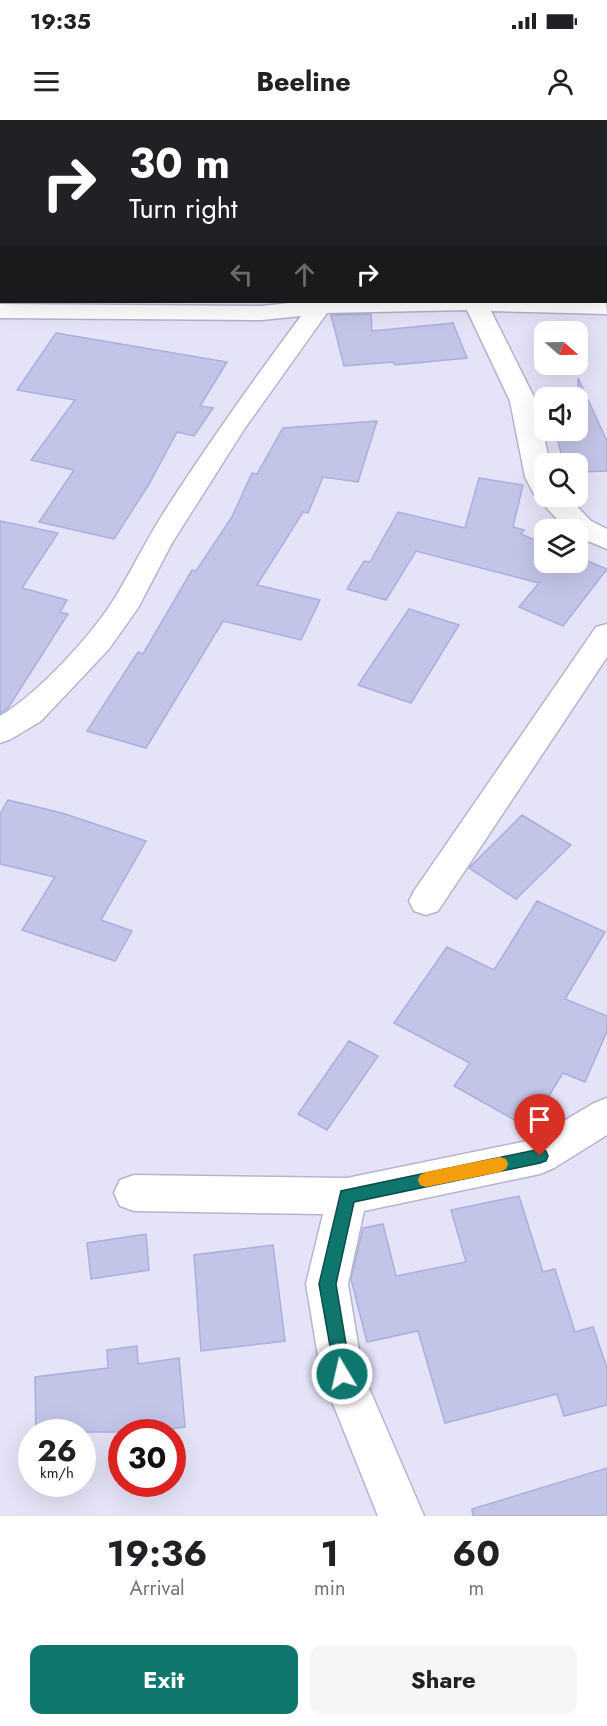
<!DOCTYPE html>
<style>
:root{--surface:#fff;--page:#f6f6f6;--text:#202124;--muted:#757577;--accent:#0f766e}
body{margin:0;font-family:Jost,sans-serif;background:var(--page);color:var(--text);height:100vh;display:flex;flex-direction:column;font-size:22px;white-space:nowrap}
*{box-sizing:border-box;margin:0}
p{font-size:20px;color:var(--muted)}
.icon{flex:none;width:33px;height:33px;fill:none;stroke:currentColor;stroke-width:2;stroke-linecap:round;stroke-linejoin:round}
.map{position:relative;height:1396px;overflow:hidden}
.drawer{display:flex;flex-direction:column;background:var(--surface);flex:1}
.drawer>*{flex:none}
.banner{position:absolute;left:0px;top:0px;width:608px;height:183px;box-shadow:0 6px 24px #0002;background:#202124;color:#fff;overflow:hidden}
.needle{width:39px;rotate:110deg}
.buttons{position:absolute;left:534px;top:201px;display:grid;gap:12px}
.buttons a{display:grid;place-items:center;width:54px;height:54px;border-radius:12px;background:var(--surface);box-shadow:0 6px 24px #0002;font-size:30px}
.speed{position:absolute;left:18px;top:1299px;display:flex;gap:12px;font-size:30px;font-weight:700;text-align:center}
.speed>*{display:grid;place-content:center;width:78px;height:78px;border-radius:50%;background:var(--surface);box-shadow:0 6px 24px #0002;line-height:1}
.speed small{font-size:15px;font-weight:400}
.speed .limit{border:9px solid #d22;background:#fff;color:#111}
.pin{position:absolute;display:grid;place-items:center;width:51px;height:51px;color:#fff;margin:-62px -26px;border-radius:50% 50% 50% 0;rotate:-45deg;box-shadow:0 0 6px #0007}
.pin .icon{rotate:45deg}
.me{position:absolute;width:66px;margin:-33px;rotate:351deg;stroke-linejoin:round;filter:drop-shadow(0 0 4px #0008)}
.turn{display:flex;align-items:center;gap:21px;height:126px;padding:0 30px;font-size:27px}
.turn .icon{width:78px;height:78px;stroke-width:2.5}
.turn b{display:block;font-size:42px;line-height:51px}
.lanes{display:flex;align-items:center;height:57px;padding:0 30px;background:#0003;justify-content:center;gap:30px;direction:ltr}
.lanes .off{opacity:.35}
.eta{display:flex;justify-content:space-evenly;align-items:center;height:102px;text-align:center}
.eta b{font-size:36px;font-weight:700;line-height:42px}
.primary-button{display:flex;gap:12px;margin-top:auto;padding:12px 30px}
.primary-button a{flex:1;height:69px;border-radius:12px;background:var(--accent);color:#fff;font-size:24px;font-weight:700;line-height:69px;text-align:center}
.primary-button a+a{background:var(--page);color:var(--text)}
.status{display:flex;justify-content:space-between;align-items:center;height:42px;padding:0 30px;background:var(--surface);direction:ltr}
.status svg{height:16px;fill:currentColor}
header{display:flex;justify-content:space-between;align-items:center;height:78px;padding:0 30px;background:var(--surface);font-size:27px;font-weight:700}
.map>svg:first-child{display:block}
.residential{fill:#e5e3f7;fill-rule:evenodd}
.building{fill:#c3c5e8;stroke:#aaaede;stroke-width:1.5}
.lines{fill:none;stroke-linecap:round;stroke-linejoin:round}
.street-casing{stroke:#b4b4cd;stroke-width:3}
.street{fill:#fff;fill-rule:evenodd}
.route{fill:#0f766e;stroke:#0a4d48;stroke-width:1.5}
.slow{fill:#f59e0b}
</style>
<div class="status"><b>19:35</b><svg viewBox="0 0 49 12"><path d="M0 12V9h3v3zM5 12V6h3v6zM10 12V3h3v9zM15 12V0h3v12zM26 1h20v11H26zM47 4h2v5h-2z"/></svg></div>
<header><svg class="icon" aria-label="menu" viewBox="0 0 24 24"><path d="M4 6h16M4 12h16M4 18h16"/></svg>Beeline<svg class="icon" aria-label="person" viewBox="0 0 24 24"><circle cx="12" cy="8" r="4"/><path d="M4 21q1-7 8-7t8 7"/></svg></header>
<div class="map">
<svg width="607" height="1396" viewBox="0 0 607 1396">
<rect width="100%" height="100%" fill="#f0eefb"/>
<path class="residential" d="M0 0H607V1396H0ZM2 2H606V182H2ZM544 212H578V244H544ZM544 278H578V310H544ZM544 344H578V376H544ZM544 410H578V442H544ZM32 1312H82V1364H32ZM122 1312H172V1364H122Z"/>
<path class="building" d="M371 194 372 211 453 203 467 238 395 245 393 242 344 246 331 195Z
M56 213 227 242 200 286 213 288 194 316 177 312 149 364 114 419 39 402 74 350 31 340 75 280 17 270Z
M578 258 607 321V351L578 352V344H564L555 310H578Z
M377 301 358 362 323 357 308 393 303 392 257 465 320 480 301 520 223 501 146 628 87 611 138 532 143 534 192 450 196 451 232 397 252 353 257 354 283 308Z
M479 358 523 365 513 407 524 410 521 414 544 424V442H578V437L607 449 563 506 519 487 539 463 416 431 386 480 347 469 364 441 370 442 398 392 465 408Z
M0 401 58 413 22 468 67 480 60 492 68 494 8 588 0 593Z
M409 489 459 505 411 583 358 565Z
M8 680 62 693 146 721 101 800 132 811 115 841 22 810 55 757 0 744V694Z
M522 695 571 725 516 779 469 748Z
M537 781 605 812 565 879 607 896V911L585 962 563 953 529 1008 454 966 470 943 394 903 447 827 494 850Z
M349 921 378 936 327 1010 298 994Z
M519 1076 543 1152 555 1149 575 1212 593 1207 607 1248V1285L564 1296 557 1274 445 1303 418 1211 367 1222 351 1159 363 1108 383 1104 396 1156 466 1142 451 1090Z
M146 1114 149 1150 91 1159 87 1123Z
M273 1125 285 1221 201 1231 194 1135Z
M137 1226 138 1244 179 1238 185 1307 142 1312H36L35 1257 108 1248 107 1230Z
M607 1348V1396H473L472 1389Z"/>
<g class="lines">
<g class="street-casing">
<path id="street" d="M234 0H254V2H234Z
M606 180 607 194 491 191 536 281 550 344H544V376H567L591 401 607 409V429L578 417V410H567L534 374 525 357 510 281 467 190 327 193 245 308 172 423 138 488 109 529 41 601 11 619 0 623V596C38 574 93 514 116 476 134 446 149 415 168 386 210 321 255 258 301 196L262 200 0 198V184L262 186 297 182Z
M607 504V537L438 791 426 795 414 791 409 781 414 771 596 507Z
M607 978V1015L554 1048 540 1054 364 1091 348 1164 363 1254 424 1396H378L321 1254 306 1164 323 1094 134 1091 120 1086 114 1073 120 1060 134 1055 347 1058 532 1020 594 983Z"/>
</g>
<use href="#street" class="street"/>
</g>
<path class="route" d="M540 1029 546 1031 548 1036 546 1041 540 1043 354 1082 336 1164 351 1254 348 1260 342 1263 336 1260 319 1164 341 1071Z"/>
<path class="slow" d="M500 1037 506 1039 508 1044 506 1049 500 1052 426 1067 420 1065 418 1060 420 1055 426 1052Z"/>
</svg>
<div class="buttons">
<a><svg class="needle" viewBox="-14 -14 28 28"><path d="M0-13l5 13h-10z" fill="#e53935"/><path d="M0 13l5-13h-10z" fill="#757577"/></svg></a>
<a><svg class="icon" aria-label="sound" viewBox="0 0 24 24"><path d="M4 9h4l5-4v14l-5-4H4zM17 9q2 3 0 6"/></svg></a>
<a><svg class="icon" aria-label="search" viewBox="0 0 24 24"><circle cx="10" cy="10" r="6"/><path d="M15 15l6 6"/></svg></a>
<a><svg class="icon" aria-label="layers" viewBox="0 0 24 24"><path d="M12 4l9 5-9 5-9-5zM3 14l9 5 9-5"/></svg></a>
</div>
<div class="speed"><div>26<small>km/h</small></div><div class="limit">30</div></div>
<div class="pin" style="left:540px;top:1036px;background:#d93025"><svg class="icon" aria-label="arrive" viewBox="0 0 24 24"><path d="M6 21V4h12l-3 4 3 4H6"/></svg></div>
<svg class="me" style="left:342px;top:1254px" viewBox="-20 -20 40 40"><circle r="17" fill="#0f766e" stroke="#fff" stroke-width="3"/><path d="M0-11L8 9 0 5-8 9z" fill="#fff"/></svg>
<div class="banner">
<div class="turn"><svg class="icon" aria-label="right" viewBox="0 0 24 24"><path d="M7 20v-9h11M14 6l5 5-5 5"/></svg><div><b>30 m</b>Turn right</div></div>
<div class="lanes"><svg class="icon off" aria-label="left" viewBox="0 0 24 24"><path d="M17 20v-9H6M10 6l-5 5 5 5"/></svg><svg class="icon off" aria-label="ahead" viewBox="0 0 24 24"><path d="M12 20V5M6 11l6-6 6 6"/></svg><svg class="icon" aria-label="right" viewBox="0 0 24 24"><path d="M7 20v-9h11M14 6l5 5-5 5"/></svg></div>
</div>
</div>
<section class="drawer">
<div class="eta">
<div><b>19:36</b><p>Arrival</p></div>
<div><b>1</b><p>min</p></div>
<div><b>60</b><p>m</p></div>
</div>
<div class="primary-button"><a>Exit</a><a>Share</a></div>
</section>
